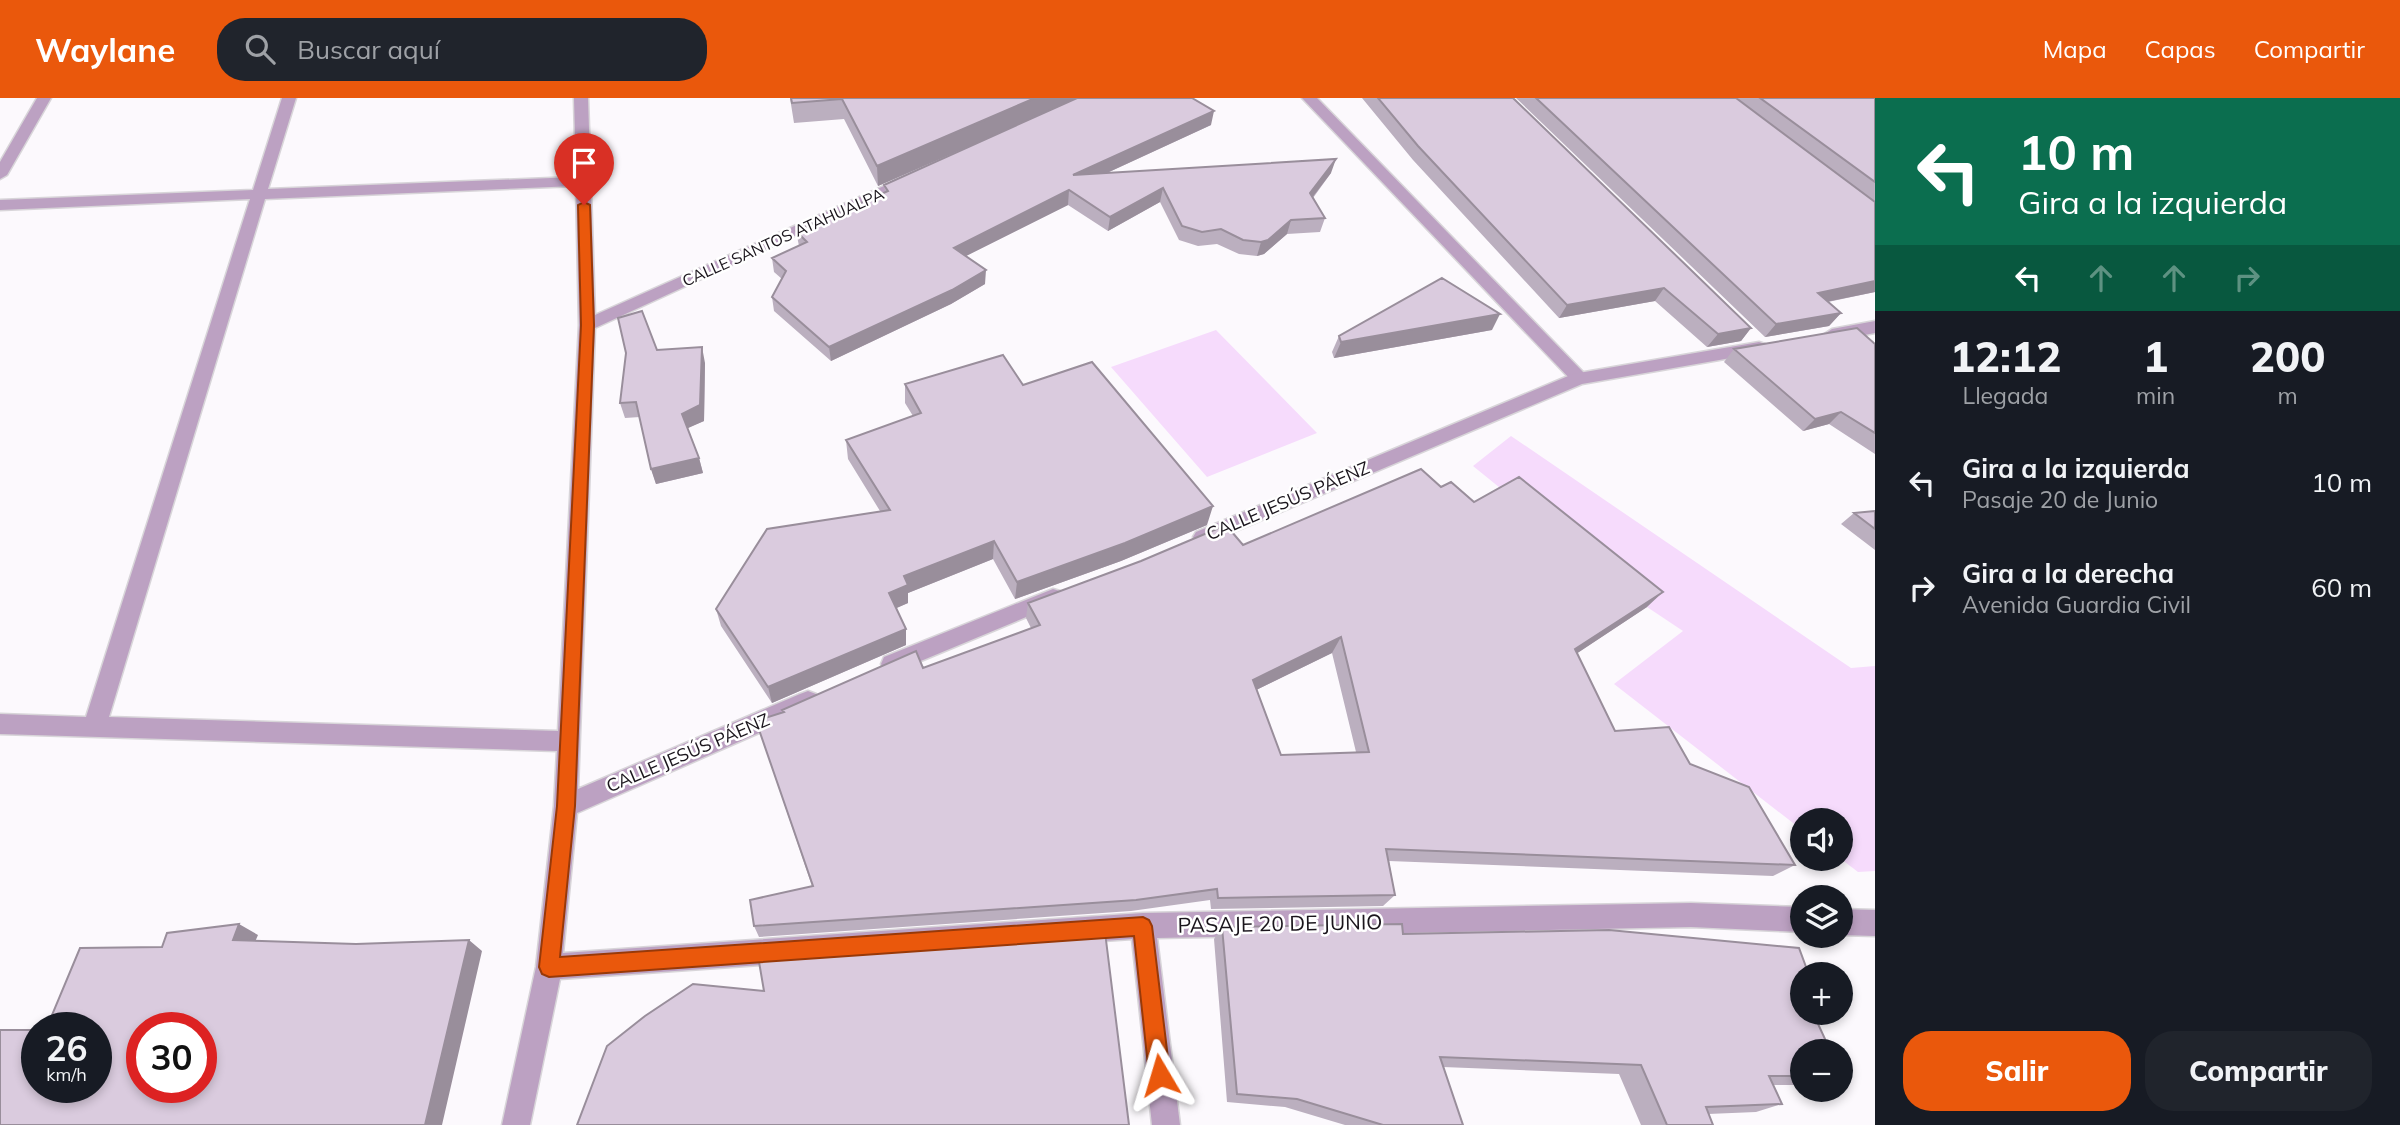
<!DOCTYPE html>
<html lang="es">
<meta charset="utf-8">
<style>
:root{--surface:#171b24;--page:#20242c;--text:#f1f3f6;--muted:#9ea1a6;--accent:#ea580c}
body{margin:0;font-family:Mulish,sans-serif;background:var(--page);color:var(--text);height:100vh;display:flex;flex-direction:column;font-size:26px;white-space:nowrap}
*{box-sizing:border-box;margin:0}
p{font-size:23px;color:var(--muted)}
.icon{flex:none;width:38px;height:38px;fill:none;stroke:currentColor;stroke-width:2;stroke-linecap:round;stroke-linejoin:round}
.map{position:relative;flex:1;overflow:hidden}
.panel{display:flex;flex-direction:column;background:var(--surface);width:525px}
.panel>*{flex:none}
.hud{background:#0b6e4f;color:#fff;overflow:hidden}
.controls{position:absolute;left:1790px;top:710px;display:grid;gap:14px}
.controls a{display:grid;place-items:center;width:63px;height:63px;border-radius:50%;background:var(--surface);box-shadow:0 4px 10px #0003;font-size:35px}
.speed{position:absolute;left:21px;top:914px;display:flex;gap:14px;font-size:35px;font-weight:700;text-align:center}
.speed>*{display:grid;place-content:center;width:91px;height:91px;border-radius:50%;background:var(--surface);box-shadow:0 4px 10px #0003;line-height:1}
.speed small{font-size:18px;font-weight:400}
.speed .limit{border:10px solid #d22;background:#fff;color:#111}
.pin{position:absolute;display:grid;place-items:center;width:60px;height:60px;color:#fff;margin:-72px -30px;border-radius:50% 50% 50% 0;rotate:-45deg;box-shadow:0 0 7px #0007}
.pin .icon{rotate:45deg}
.me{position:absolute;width:77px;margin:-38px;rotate:353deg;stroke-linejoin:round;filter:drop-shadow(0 0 5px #0008)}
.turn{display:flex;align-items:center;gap:24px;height:147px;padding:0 28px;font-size:32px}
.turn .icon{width:91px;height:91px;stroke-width:2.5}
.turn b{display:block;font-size:49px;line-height:60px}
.lanes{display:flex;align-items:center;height:66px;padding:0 28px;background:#0003;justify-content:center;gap:35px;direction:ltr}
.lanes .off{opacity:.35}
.eta{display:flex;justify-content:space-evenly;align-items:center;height:119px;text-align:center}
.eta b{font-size:42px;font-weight:800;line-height:49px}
.button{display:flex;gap:14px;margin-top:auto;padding:14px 28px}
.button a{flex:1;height:80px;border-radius:28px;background:var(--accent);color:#fff;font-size:28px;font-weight:800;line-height:80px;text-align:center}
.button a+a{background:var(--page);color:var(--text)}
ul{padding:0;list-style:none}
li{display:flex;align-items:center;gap:21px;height:105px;padding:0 28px}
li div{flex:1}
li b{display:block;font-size:26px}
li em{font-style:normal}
header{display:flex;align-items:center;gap:42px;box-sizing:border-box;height:98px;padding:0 35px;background:var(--accent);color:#fff}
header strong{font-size:33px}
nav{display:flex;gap:38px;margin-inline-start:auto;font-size:24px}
.search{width:490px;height:63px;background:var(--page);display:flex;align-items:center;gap:18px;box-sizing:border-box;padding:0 24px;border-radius:28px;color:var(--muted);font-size:26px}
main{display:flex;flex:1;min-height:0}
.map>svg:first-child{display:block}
.green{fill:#f6dbfc}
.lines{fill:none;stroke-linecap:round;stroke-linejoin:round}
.service-casing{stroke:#d8d5d9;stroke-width:3}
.minor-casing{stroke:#d8d5d9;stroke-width:3}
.service{fill:#bca1c2;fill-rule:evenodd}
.minor{fill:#bca1c2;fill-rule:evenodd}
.wall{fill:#bbafbf;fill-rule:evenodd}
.shaded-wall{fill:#998e9b}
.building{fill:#dacbde;stroke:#998e9b;stroke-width:2;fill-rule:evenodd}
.route{fill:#ea580c;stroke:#983908;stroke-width:2}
.labels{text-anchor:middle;stroke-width:5;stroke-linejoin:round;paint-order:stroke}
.far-street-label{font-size:16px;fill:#1a151c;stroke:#fff}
.street-label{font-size:18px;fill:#1a151c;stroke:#fff}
.near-street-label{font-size:21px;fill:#1a151c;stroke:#fff}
</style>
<header>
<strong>Waylane</strong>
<div class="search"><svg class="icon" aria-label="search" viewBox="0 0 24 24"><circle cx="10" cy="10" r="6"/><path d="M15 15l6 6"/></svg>Buscar aquí</div>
<nav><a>Mapa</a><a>Capas</a><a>Compartir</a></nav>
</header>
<main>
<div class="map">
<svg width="1875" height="1027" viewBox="0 0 1875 1027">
<rect width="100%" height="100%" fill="#fcf9fd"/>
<path class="green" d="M1216 232 1317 335 1207 379 1111 269Z
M1511 338 1851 570 1875 568V773L1858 774 1841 761V723H1802V732L1614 586 1683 533 1647 509 1473 368Z"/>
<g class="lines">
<g class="service-casing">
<path id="service" d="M1302 0H1317L1585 276 1588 280 1585 284H1573Z"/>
</g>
<g class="minor-casing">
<path id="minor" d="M37 0H51L7 77 0 81V64Z
M282 0H296L268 91 576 79 574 0H588L595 217 904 79H914L916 82 595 230 578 691 800 596 808 593 816 596 819 603 816 610 577 715 563 855 1143 815 1691 805 1802 809V834L1691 829 1157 840 1180 1027H1152L1132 841 560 881 530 1027H502L536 869 554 708 557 653 0 636V616L86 619 250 101 0 112V102L253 92ZM576 88 579 227 558 633 109 619 265 101Z
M1875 223V235L1832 243 1823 237 1832 231Z
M1759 244 1765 246 1768 250 1765 254 1582 286 1210 444 1203 447 1196 444 1193 439 1196 434 1573 276Z
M1053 491 1060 493 1063 499 1060 505 892 575 884 573 881 566 884 559Z
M1841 811 1875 812V838L1841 837Z"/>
</g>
<use href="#service" class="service"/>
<use href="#minor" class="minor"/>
</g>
<path class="wall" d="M790 0H1192L1211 27 1107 75H1331L1313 100 1325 120 1320 134 1287 136 1264 156 1257 158 1239 156 1217 146 1198 148 1179 142 1160 104 1108 133 1068 107 966 158 985 186 951 206 831 263 774 213 772 199 782 181 774 174 772 160 799 148 796 133 885 94 884 87 997 36 878 88 844 21 794 25Z
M1362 0H1513L1751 230 1741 243 1707 249 1655 203 1559 220 1413 62Z
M1516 0H1875V194L1828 204 1841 215 1829 228 1765 239Z
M1492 232 1334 260 1332 254 1339 238Z
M1875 246V356L1829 326 1803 333 1724 264 1734 251Z
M657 252 705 265 704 323 687 330 699 360 703 375 656 386 651 371 640 319 625 320 620 305Z
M905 286 1023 287 1207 427 1121 463 1015 501 993 461 908 495V505L896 510 906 547 772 605 721 528 716 511 880 413 848 361 846 342 913 318 905 305Z
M1441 389 1474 404 1647 509 1577 555 1615 633 1690 666 1795 767 1773 778 1389 763 1395 797 1383 808 1211 811 1210 802 1131 813 759 839 754 828 812 788 756 623 783 614 782 612 923 570 1031 530 1026 520 1028 505 1243 447ZM1332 555 1356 654 1281 657 1256 592Z
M1875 413V452L1841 426 1854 415Z
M1222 829 1403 836 1802 877V987H1773L1782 1006 1756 1014 1708 1016 1713 1027H1641L1619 976 1443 969 1463 1027H1345L1285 1009 1227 1004 1214 841Z"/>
<path class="shaded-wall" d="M1035 0H1080L878 88 877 68Z
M1214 13 1211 27 1072 91 1073 77Z
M1336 61 1331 75 1305 109 1310 95Z
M1163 90 1160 104 1108 133 1110 119Z
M1069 92 1068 107 954 164V150Z
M1291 122 1287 136 1264 156 1257 158 1261 144Z
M986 172 985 186 951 206 831 263 829 249Z
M1875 183V194L1806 208 1818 195Z
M1664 190 1655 203 1559 220 1567 207Z
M1841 215 1829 228 1765 239 1776 226Z
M1500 216 1492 232 1334 260 1341 244Z
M1751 230 1741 243 1707 249 1718 236Z
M702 249 705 265 704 323 686 331 682 316Z
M1841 314 1829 326 1803 333 1815 321Z
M699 360 703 375 656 386 651 371Z
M1213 408 1207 427 1121 463 1015 501 1017 484Z
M994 443 993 461 908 495V505L890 513 889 495 904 478Z
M1663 494 1647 509 1561 566 1575 551Z
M906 531V547L772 605 768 589Z
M1341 539 1332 555 1246 597 1253 582Z
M239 826 258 837 251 853 233 842Z
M469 842 482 853 442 1027H425Z"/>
<path class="building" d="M791 0H1035L877 68 842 1 792 5Z
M1077 0H1192L1214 13 1073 77 1336 61 1310 95 1325 120 1291 122 1268 142 1261 144 1243 142 1221 131 1202 134 1182 128 1163 90 1110 119 1069 92 954 150 986 172 952 192 829 249 772 199 786 173 772 160 807 144 796 133 888 93 884 87Z
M1378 0H1513L1751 230 1718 236 1664 190 1567 207 1418 48Z
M1536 0H1736L1875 104V183L1818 195 1841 215 1776 226Z
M1760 0H1875V84Z
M1442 180 1500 216 1341 244 1339 238Z
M642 213 657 252 702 249 700 307 682 316 699 360 651 371 636 304 620 305 626 255 618 220Z
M1857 230 1875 246V335L1841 314 1815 321 1734 251Z
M1003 257 1023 287 1092 264 1213 408 1125 445 1017 484 994 443 904 478 908 487 889 495 906 531 768 589 716 511 767 431 890 412 846 342 921 315 905 286Z
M1421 371 1441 389 1451 384 1474 404 1519 379 1663 494 1575 551 1615 633 1669 629 1690 666 1749 689 1795 767 1386 751 1395 797 1218 800 1217 791 1136 802 754 828 750 802 813 788 756 623 784 614 782 612 916 553 923 570 1040 527 1028 505 1141 463 1226 427 1243 447ZM1341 539 1369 654 1281 657 1253 582Z
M1875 413V431L1854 415Z
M239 826 233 842 356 846 469 842 425 1027H0V932H37V989H96V929H47L80 850 162 849 167 835ZM142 929H201V989H142Z
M1402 826 1403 836 1609 832 1799 850 1809 877H1802V915H1813L1831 954H1802V978H1769L1782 1006 1706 1009 1713 1027H1667L1641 967 1440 959 1463 1027H1383L1297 1001 1237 996 1222 829Z
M1105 834 1129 1027H577L607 948 645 918 693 886 764 893 758 858Z"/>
<path class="route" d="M584 104 590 107 594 227 575 708 560 859 1143 819 1149 822 1152 828 1170 977 1167 985 1160 988 1153 985 1149 977 1134 838 549 879 542 876 539 869 557 708 581 227 578 107Z"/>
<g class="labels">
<g class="far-street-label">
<text transform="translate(783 139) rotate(-24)" y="6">CALLE SANTOS ATAHUALPA</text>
</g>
<g class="street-label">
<text transform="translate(1288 403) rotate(-23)" y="6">CALLE JESÚS PÁENZ</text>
<text transform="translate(688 655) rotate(-23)" y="6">CALLE JESÚS PÁENZ</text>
</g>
<g class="near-street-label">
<text transform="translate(1280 826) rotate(-1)" y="7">PASAJE 20 DE JUNIO</text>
</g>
</g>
</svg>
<div class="controls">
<a><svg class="icon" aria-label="sound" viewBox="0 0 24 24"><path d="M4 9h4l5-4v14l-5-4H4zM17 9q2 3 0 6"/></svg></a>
<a><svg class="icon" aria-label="layers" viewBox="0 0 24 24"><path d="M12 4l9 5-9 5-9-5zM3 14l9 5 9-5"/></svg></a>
<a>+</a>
<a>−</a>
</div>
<div class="speed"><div>26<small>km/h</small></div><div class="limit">30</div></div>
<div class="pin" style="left:584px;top:107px;background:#d93025"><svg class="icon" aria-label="arrive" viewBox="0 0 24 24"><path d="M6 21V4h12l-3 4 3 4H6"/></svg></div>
<svg class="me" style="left:1160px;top:977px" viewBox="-20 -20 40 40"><path d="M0-17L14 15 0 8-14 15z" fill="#ea580c" stroke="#fff" stroke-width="4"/></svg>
</div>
<section class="panel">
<div class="hud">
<div class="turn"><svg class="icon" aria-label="left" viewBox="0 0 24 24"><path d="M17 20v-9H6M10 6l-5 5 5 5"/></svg><div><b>10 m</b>Gira a la izquierda</div></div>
<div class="lanes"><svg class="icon" aria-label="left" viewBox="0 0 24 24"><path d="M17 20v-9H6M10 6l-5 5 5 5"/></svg><svg class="icon off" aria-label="ahead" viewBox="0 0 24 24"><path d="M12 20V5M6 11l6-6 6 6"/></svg><svg class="icon off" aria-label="ahead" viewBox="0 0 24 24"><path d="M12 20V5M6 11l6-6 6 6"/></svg><svg class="icon off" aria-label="right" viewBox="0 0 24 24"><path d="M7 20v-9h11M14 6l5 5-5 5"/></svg></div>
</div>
<div class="eta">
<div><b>12:12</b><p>Llegada</p></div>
<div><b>1</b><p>min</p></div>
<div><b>200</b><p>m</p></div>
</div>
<ul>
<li><svg class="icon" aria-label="left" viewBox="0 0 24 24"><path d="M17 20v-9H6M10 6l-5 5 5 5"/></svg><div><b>Gira a la izquierda</b><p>Pasaje 20 de Junio</p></div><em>10 m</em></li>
<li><svg class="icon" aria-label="right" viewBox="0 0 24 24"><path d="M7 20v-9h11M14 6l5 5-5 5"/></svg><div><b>Gira a la derecha</b><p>Avenida Guardia Civil</p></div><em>60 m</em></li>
</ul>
<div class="button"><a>Salir</a><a>Compartir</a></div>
</section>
</main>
